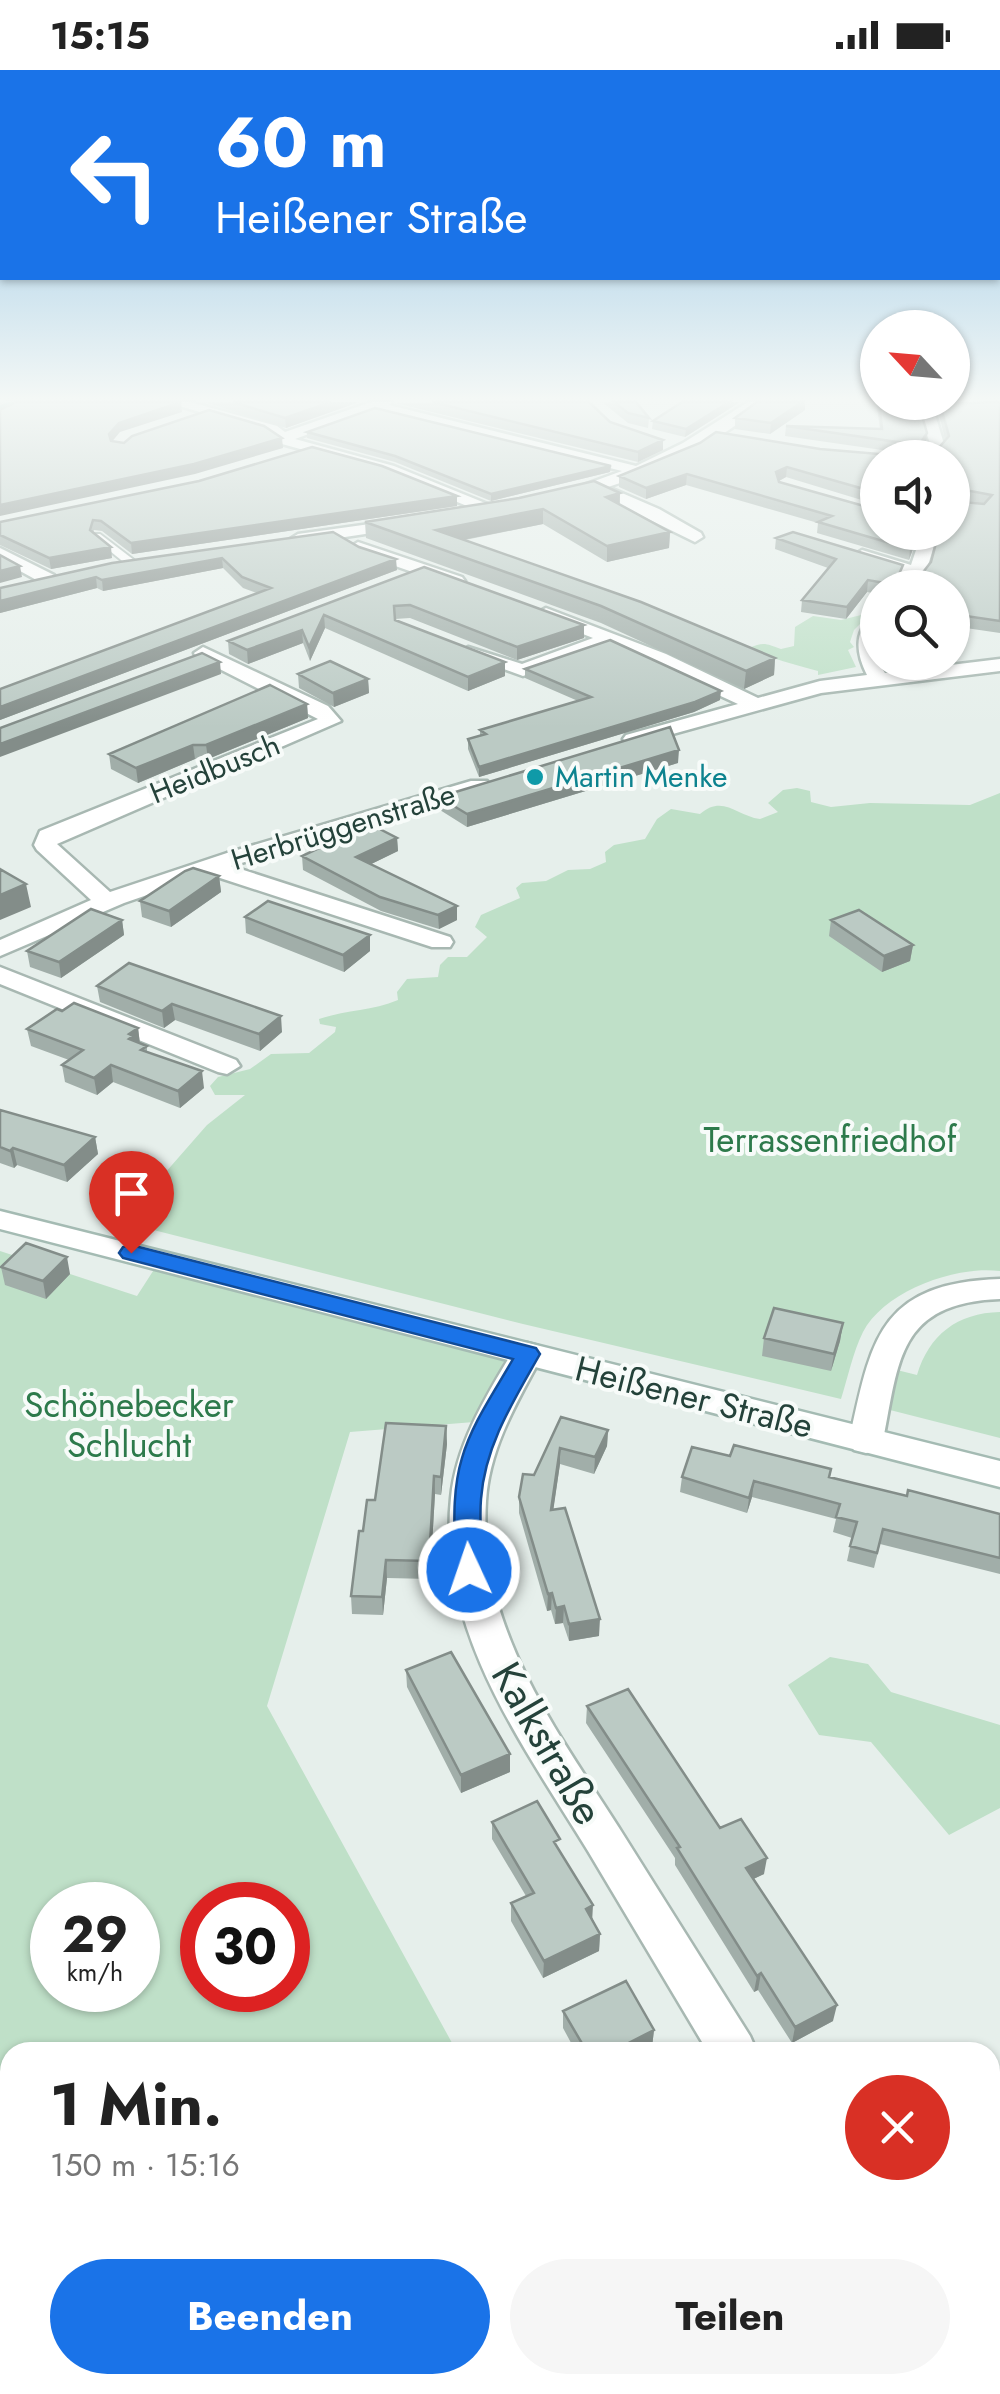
<!DOCTYPE html>
<html lang="de">
<meta charset="utf-8">
<style>
:root{--surface:#fff;--page:#f6f6f6;--text:#222;--muted:#767676;--accent:#1a73e8}
body{margin:0;font-family:Jost,sans-serif;background:var(--page);color:var(--text);height:100vh;display:flex;flex-direction:column;font-size:38px;white-space:nowrap}
*{box-sizing:border-box;margin:0}
p{font-size:32px;color:var(--muted)}
.icon{flex:none;width:55px;height:55px;fill:none;stroke:currentColor;stroke-width:2;stroke-linecap:round;stroke-linejoin:round}
.map{position:relative;flex:1;overflow:hidden}
.drawer{position:absolute;left:0px;top:1972px;width:1000px;height:352px;display:flex;flex-direction:column;background:var(--surface);border-radius:30px 30px 0 0;box-shadow:0 2px 8px #0004}
.drawer>*{flex:none}
.top-card{position:absolute;left:0px;top:0px;width:1000px;height:210px;box-shadow:0 2px 8px #0004;background:#1a73e8;color:#fff;overflow:hidden}
.needle{width:65px;rotate:296deg}
.tools{position:absolute;left:860px;top:240px;display:grid;gap:20px}
.tools a{display:grid;place-items:center;width:110px;height:110px;border-radius:50%;background:var(--surface);box-shadow:0 2px 8px #0004;font-size:50px}
.speed{position:absolute;left:30px;top:1812px;display:flex;gap:20px;font-size:50px;font-weight:700;text-align:center}
.speed>*{display:grid;place-content:center;width:130px;height:130px;border-radius:50%;background:var(--surface);box-shadow:0 2px 8px #0004;line-height:1}
.speed small{font-size:25px;font-weight:400}
.speed .limit{border:15px solid #d22;background:#fff;color:#111}
.pin{position:absolute;display:grid;place-items:center;width:85px;height:85px;color:#fff;margin:-102px -42px;border-radius:50% 50% 50% 0;rotate:-45deg;box-shadow:0 0 10px #0007}
.pin .icon{rotate:45deg}
.me{position:absolute;width:110px;margin:-55px;rotate:357deg;stroke-linejoin:round;filter:drop-shadow(0 0 8px #0008)}
.turn{display:flex;align-items:center;gap:35px;height:210px;padding:0 50px;font-size:45px}
.turn .icon{width:130px;height:130px;stroke-width:2.5}
.turn b{display:block;font-size:70px;line-height:85px}
.round{display:grid;place-items:center;flex:none;width:105px;height:105px;border-radius:52px;background:var(--page)}
.overview{display:flex;align-items:center;justify-content:space-between;height:170px;padding:0 50px}
h1{font-size:60px;font-weight:700;line-height:75px}
.action{display:flex;gap:20px;margin-top:auto;padding:20px 50px}
.action a{flex:1;height:115px;border-radius:60px;background:var(--accent);color:#fff;font-size:40px;font-weight:700;line-height:115px;text-align:center}
.action a+a{background:var(--page);color:var(--text)}
.status{display:flex;justify-content:space-between;align-items:center;height:70px;padding:0 50px;background:var(--surface);direction:ltr}
.status svg{height:28px;fill:currentColor}
.map>svg:first-child{display:block}
.green{fill:#bfe0c8;fill-rule:evenodd}
.lines{fill:none;stroke-linecap:round;stroke-linejoin:round}
.lane-casing{stroke:#a8b8b2;stroke-width:4}
.street-casing{stroke:#a8b8b2;stroke-width:5}
.secondary-casing{stroke:#a4bbb3;stroke-width:5}
.primary-casing{stroke:#c2cac8;stroke-width:5}
.lane{fill:#fff;fill-rule:evenodd}
.street{fill:#fff;fill-rule:evenodd}
.secondary{fill:#fff;fill-rule:evenodd}
.primary{fill:#6aa596;fill-rule:evenodd}
.tram{stroke:#5f7d75;stroke-width:2.5}
.wall{fill:#a1aea9}
.shaded-wall{fill:#838d89}
.building{fill:#bbcac4;stroke:#838d89;stroke-width:2.5}
.route{fill:#1a73e8;stroke:#114b97;stroke-width:2.5}
.culture-dot{fill:#0f9aa8;stroke:#f7fbf9;stroke-width:4}
.labels{text-anchor:middle;stroke-width:8;stroke-linejoin:round;paint-order:stroke}
.far-street-label{font-size:30px;fill:#24423a;stroke:#f7fbf9}
.far-culture-label{font-size:30px;fill:#0d838f;stroke:#f7fbf9;text-anchor:start}
.park-label{font-size:35px;fill:#2d7a4b;stroke:#f7fbf9}
.street-label{font-size:35px;fill:#24423a;stroke:#f7fbf9}
.near-street-label{font-size:42px;fill:#24423a;stroke:#f7fbf9}
</style>
<div class="status"><b>15:15</b><svg viewBox="0 0 49 12"><path d="M0 12V9h3v3zM5 12V6h3v6zM10 12V3h3v9zM15 12V0h3v12zM26 1h20v11H26zM47 4h2v5h-2z"/></svg></div>
<div class="map">
<svg width="1000" height="2324" viewBox="0 0 1000 2324">
<rect width="100%" height="100%" fill="#e6efeb"/>
<path class="green" d="M865 544 867 547 854 560 850 572 854 577 848 580 856 597 818 605V601C793 594 772 589 749 578 764 571 767 574 781 579L794 576 795 557 813 546 841 550Z
M797 718 810 721 811 732 831 737 870 733 970 735 1000 723V1201C956 1195 884 1221 863 1262 853 1282 848 1307 841 1329L523 1254 122 1152 207 1055 245 1025H215L210 1016 218 1007 250 999 271 984 309 983 335 962 336 957 320 954 319 949C345 940 372 941 398 930L397 922 407 909 438 907 440 895 448 887H467L487 867 475 857 481 845 520 828 516 818 522 813 546 811 568 800 590 799 606 792 605 782 614 775 645 769 657 749 671 739 700 744C723 724 737 746 760 749L778 742 768 733 783 720Z
M0 1181 137 1226 155 1198 508 1283 474 1352 350 1362 267 1636 457 1982H10V2021L0 2022ZM52 1835H138V1920H52ZM202 1835H288V1920H202Z
M1000 1242V1368L890 1340 893 1299 917 1305C929 1265 957 1243 1000 1242Z
M830 1587 868 1594 891 1622 1000 1655V1738L949 1765 871 1672 819 1665 788 1615Z
M167 2315H598L600 2324H165Z"/>
<g class="lines">
<g class="lane-casing">
<path id="lane" d="M94 464H100L134 490V494H126L94 468Z"/>
</g>
<g class="street-casing">
<path id="street" d="M166 332H190L277 356 285 362 371 332H392L389 335 636 396 683 373 748 332H765C722 371 661 399 608 417L659 439 701 463 703 467 695 472 593 422 564 430 556 425 622 401 375 340 295 369 394 396 495 437V443L489 445 384 402 282 374 267 362Z
M926 334 933 338 944 374 934 388H919L930 374 919 338Z
M406 449 412 451V457L298 474 290 469 298 464Z
M922 462H938L926 502 915 518H898L907 504 854 485 862 480 911 495Z
M358 472 462 507 465 511 450 515 352 481 350 477Z
M0 478 54 505 57 509 42 513 0 490Z
M546 538 666 584 758 628 820 611 867 605C856 584 852 557 878 545V592L885 603 1000 589V601L821 623 633 675 623 669 626 665 738 634 610 575 523 606 459 583 468 577 522 594 593 568 540 547 537 543Z
M203 577 328 636 341 651 57 774 110 822 227 783 471 711H487L490 716 487 721 231 796 450 867 453 872 450 877H432L208 804 124 833 0 886V870L91 830 37 780 34 775 40 761 318 649 196 587 194 583Z
M0 897 236 990 240 996 227 1004 218 1002 0 914Z
M1000 1209V1229C898 1233 899 1290 883 1371L878 1380 866 1383 854 1380 849 1371C871 1271 878 1213 1000 1209Z
M527 1273 538 1276 543 1284C518 1330 489 1378 486 1431 478 1558 556 1659 621 1761 664 1829 707 1898 750 1966L757 1982H708C668 1915 628 1848 588 1781 523 1675 437 1560 451 1428 456 1373 488 1323 516 1276Z
M1000 2199V2252L990 2256V2203Z
M912 2315H965L969 2324H916Z"/>
</g>
<g class="secondary-casing">
<path id="secondary" d="M0 1141 1000 1391V1417L0 1159Z"/>
</g>
<g class="primary-casing">
<path id="primary" d="M9 332H33L0 343V335Z"/>
</g>
<use href="#lane" class="lane"/>
<use href="#street" class="street"/>
<use href="#secondary" class="secondary"/>
<use href="#primary" class="primary"/>
<path class="tram" d="M0 340 25 332"/>
</g>
<path class="wall" d="M204 332H359L286 358Z
M589 332 610 352 663 380 638 392 395 333Z
M602 332H636L649 348 648 358 628 353Z
M740 332 685 367 652 359 653 351Z
M757 332H805V340L770 364 735 359V348Z
M876 332H918L926 373 922 379 936 381 945 370 939 344 940 334 934 332H1000V563L952 556V518H878V524L867 522 846 549 801 542 802 530 828 498 775 479 776 468 901 506 900 509 917 510 931 492 953 432 975 433 952 429 878 388V435L786 407 779 411 919 462 909 490 817 463 818 453 686 415 646 429 619 417V406L820 379 879 384 896 382 785 366 786 356 880 359Z
M307 362 610 402 491 431 395 392 307 368Z
M620 423V435L670 462 669 478 607 492 543 454 465 470 775 588 774 605 744 619 601 553 366 468 365 452 519 428Z
M457 436 132 484 102 461 94 460 93 463 112 488 51 499 0 475V452Z
M333 462 397 500 0 650V619L257 523 243 518 223 498 103 521 97 518 0 543V518Z
M424 497 584 568 517 590 410 548 395 549 505 606 468 621 325 558 310 591 303 573 248 594 229 584 228 571Z
M525 599 720 630 694 642 479 707 468 679V669L480 665V660L578 631 525 608Z
M298 604 368 609 369 623 334 637 299 618Z
M307 634 308 648 208 689H195L138 713 111 699 109 684Z
M678 693 467 757 440 740 439 727Z
M397 768 398 781 371 794 457 850 439 859 381 841 303 800 302 786Z
M219 806 221 822 171 857 142 847 140 831Z
M245 847 370 881 344 902 246 863Z
M122 850 124 865 61 908 30 897 27 881Z
M831 850 913 875 910 891 882 902 829 866Z
M129 893 282 962 260 981 175 950 164 958 100 932 97 916Z
M138 958 140 973 147 976V982L204 1018 180 1038 113 1012 97 1025 65 1012 62 995 69 990 31 976 27 959Z
M0 1040 95 1067 98 1084 67 1112 17 1095 14 1098 0 1093Z
M1 1197 70 1204 46 1229 5 1215Z
M843 1253 840 1271 831 1301 762 1286 764 1268Z
M561 1347 608 1360 607 1376 594 1404 560 1394 553 1440 599 1566 569 1571 563 1553 555 1554 551 1540 547 1541 519 1443V1427L534 1405Z
M446 1356 447 1374 441 1425 435 1424 430 1509 387 1508 383 1545 352 1544 351 1526 363 1461 375 1430Z
M730 1386 831 1399 830 1407 907 1426 1000 1444V1504L880 1474 874 1498 847 1491 852 1468 833 1462 836 1449 752 1427 747 1443 680 1422 682 1407Z
M406 1600 510 1684V1702L461 1723 407 1617Z
M587 1636 720 1758 764 1804 753 1809 833 1951 792 1973 758 1920 754 1922 675 1795V1788L586 1653Z
M492 1752 559 1780 600 1864 599 1881 543 1908 511 1851V1833L526 1826 492 1769Z
M563 1941 654 1960 652 1977 642 1982H576L563 1958Z
M736 2315H851L847 2318 845 2324H740Z"/>
<path class="shaded-wall" d="M181 332 182 342 120 362 110 374 109 364 119 353Z
M331 332H359L286 358 285 348Z
M729 332H740L685 367 686 359Z
M802 332H805V340L770 364 771 353Z
M927 363 926 373 915 388 917 378Z
M282 368 283 378 195 404 0 446V435Z
M663 370V380L638 392V382Z
M611 396 610 402 491 431V424Z
M787 397 786 407 775 413 776 402Z
M687 404 686 415 646 429V418Z
M620 423 619 439 606 427Z
M457 426V436L132 484 131 473Z
M543 439V454L437 475 436 460Z
M670 462 669 478 607 492V476Z
M916 462H919L909 490 910 479Z
M111 477 112 488 51 499 49 488Z
M222 488 223 498 103 521 102 510Z
M396 489 397 500 0 650V637Z
M20 496 22 507 0 513V501Z
M96 507 97 518 0 543V531Z
M868 510 867 522 846 549 847 537Z
M324 545 325 558 310 591 309 577Z
M584 555V568L517 590V577Z
M302 560 303 573 248 594 247 580Z
M775 588 774 605 744 619 746 601Z
M220 592 221 604 0 687V674Z
M505 592V606L468 621V607Z
M368 609 369 623 334 637 333 623Z
M721 621 720 630 694 642 479 707V697Z
M307 634 308 648 208 689 206 675Z
M193 675 195 689 138 713 136 698Z
M679 680 678 693 467 757V744Z
M397 768 398 781 357 801 356 787Z
M219 806 221 822 171 857 169 841Z
M26 814 31 837 0 850V825Z
M457 836V850L439 859 438 845Z
M122 850 124 865 61 908 59 892Z
M370 865V881L344 902 343 885Z
M913 875 910 891 882 902 884 886Z
M172 934 175 950 164 958 162 941Z
M281 946 282 962 260 981 259 964Z
M138 958 140 975 136 983 129 964Z
M111 995 113 1012 97 1025 94 1008Z
M202 1001 204 1018 180 1038 178 1021Z
M95 1067 98 1084 67 1112 64 1095Z
M13 1078 17 1095 14 1098 10 1081Z
M67 1187 70 1204 46 1229 43 1211Z
M843 1253 840 1271 831 1301 834 1284Z
M446 1356 447 1374 441 1425V1407Z
M608 1360 607 1376 594 1404 595 1387Z
M560 1378V1394L551 1456V1440Z
M434 1406 435 1424 430 1509 429 1491Z
M754 1411 752 1427 747 1443 749 1428Z
M386 1490 387 1508 383 1545 382 1527Z
M552 1523 551 1540 547 1541 548 1524Z
M564 1536 563 1553 555 1554 556 1538Z
M600 1549 599 1566 569 1571V1554Z
M510 1684V1702L461 1723V1705Z
M767 1788 764 1804 743 1814 746 1798Z
M593 1835 592 1853 586 1839Z
M600 1864 599 1881 543 1908 544 1891Z
M761 1903 758 1920 754 1922 757 1906Z
M837 1935 833 1951 792 1973 795 1957Z
M654 1960 652 1977 642 1982H611Z
M1000 2142V2154L990 2159V2148Z"/>
<path class="building" d="M16 332H181L119 353 109 364 111 371 124 373 132 366 209 340 264 356 282 368 194 394 0 435V340Z
M233 332H331L285 348Z
M432 332H589L610 352 663 370 638 382Z
M614 332H636L649 348 628 343Z
M682 332H729L686 359 653 351Z
M757 332H802L771 353 735 348Z
M879 332H918L927 363 917 378 936 381 949 366 940 334 1000 332V551L952 544V518H913L868 510 847 537 802 530 836 489 776 468 793 462 903 495 897 509 917 510 931 492 939 462H952V431L984 434 992 425 954 418 952 422V388H878V423L787 397 776 402 779 412 878 440V462H916L910 479 818 452 832 446 687 404 646 418 619 406 700 373 716 362 820 379 879 384 913 380 911 374 786 356 882 359Z
M375 338 611 396 491 424 395 386 307 362Z
M312 377 382 396 457 426 131 473 101 451 93 450 90 460 111 477 49 488 0 465V452L199 411Z
M594 411 620 423 606 427 670 462 607 476 543 439 436 460 641 532 775 588 746 601 601 536 365 452 519 428Z
M333 462 359 477 396 489 0 637V619L271 518 242 507 222 488 102 510 96 507 0 531V518L112 493Z
M0 485 20 496 0 501Z
M424 497 584 555 517 577 410 535 394 536 395 550 505 592 468 607 324 545 309 577 302 560 247 580 228 571Z
M610 570 721 621 695 632 479 697 468 669 486 664 480 660 591 627 525 599Z
M202 583 220 592 0 674V658Z
M330 591 368 609 333 623 298 604Z
M270 615 307 634 206 675H193L136 698 109 684Z
M670 657 679 680 467 744 439 727Z
M370 754 397 768 356 787 457 836 438 845 380 827 302 786Z
M193 798 219 806 169 841 140 831 185 801Z
M0 799 26 814 0 825Z
M268 831 370 865 343 885 245 847Z
M91 839 122 850 59 892 27 881Z
M859 840 913 875 884 886 831 850Z
M129 893 281 946 259 964 172 934 162 941 97 916Z
M74 933 138 958 129 964 133 966 129 969 147 976 141 980 202 1001 178 1021 111 995 94 1008 62 995 83 980 27 959 57 939 62 941Z
M0 1040 95 1067 64 1095 13 1078 10 1081 0 1077Z
M26 1173 67 1187 43 1211 1 1197Z
M774 1238 843 1253 834 1284 764 1268Z
M561 1347 608 1360 595 1387 560 1378 551 1440 565 1438 600 1549 569 1554 564 1536 556 1538 552 1523 548 1524 519 1427 523 1404 534 1405Z
M386 1353 446 1356 441 1407 434 1406 429 1491 386 1490 382 1527 351 1526 359 1461H363L367 1430H375Z
M734 1375 831 1399 829 1407 907 1426 908 1420 1000 1444V1488L883 1459 877 1483 850 1476 857 1452 836 1447 840 1434 754 1411 749 1428 682 1407 692 1377 730 1386Z
M451 1582 510 1684 461 1705 406 1600Z
M628 1619 720 1758 741 1749 767 1788 746 1798 837 1935 795 1957 761 1903 757 1906 677 1778 680 1777 587 1636Z
M537 1731 560 1769 554 1772 593 1835 586 1839 600 1864 544 1891 511 1833 534 1823 492 1752Z
M626 1911 654 1960 611 1982H587L563 1941Z
M1000 2027V2142L990 2148V2033Z
M747 2315H845L847 2318 838 2324H751Z"/>
<linearGradient id="sky" x2="0" y2="1"><stop stop-color="#84bce0"/><stop offset="0.5" stop-color="#f4f8f6"/><stop offset="1" stop-color="#f4f8f6" stop-opacity="0"/></linearGradient>
<rect width="1000" height="658" fill="url(#sky)"/>
<path class="route" d="M131 1175 536 1278 540 1284C514 1330 485 1375 481 1429 479 1452 482 1476 483 1500L479 1507 469 1510 459 1507 455 1500C455 1463 451 1424 462 1388 472 1353 495 1321 513 1289L123 1188 119 1183 123 1177Z"/>
<circle class="culture-dot" cx="535" cy="707" r="10"/>
<g class="labels">
<g class="far-street-label">
<text transform="translate(215 699) rotate(-22)" y="10">Heidbusch</text>
<text transform="translate(343 757) rotate(-17)" y="10">Herbrüggenstraße</text>
</g>
<g class="far-culture-label">
<text x="555" y="717">Martin Menke</text>
</g>
<g class="park-label">
<text x="830" y="1082">Terrassenfriedhof</text>
<text x="129" y="1347">Schönebecker<tspan x="129" dy="40">Schlucht</tspan></text>
</g>
<g class="street-label">
<text transform="translate(694 1327) rotate(14)" y="12">Heißener Straße</text>
</g>
<g class="near-street-label">
<text transform="translate(548 1673) rotate(60)" y="15">Kalkstraße</text>
</g>
</g>
</svg>
<div class="tools">
<a><svg class="needle" viewBox="-14 -14 28 28"><path d="M0-13l5 13h-10z" fill="#e53935"/><path d="M0 13l5-13h-10z" fill="#767676"/></svg></a>
<a><svg class="icon" aria-label="sound" viewBox="0 0 24 24"><path d="M4 9h4l5-4v14l-5-4H4zM17 9q2 3 0 6"/></svg></a>
<a><svg class="icon" aria-label="search" viewBox="0 0 24 24"><circle cx="10" cy="10" r="6"/><path d="M15 15l6 6"/></svg></a>
</div>
<div class="speed"><div>29<small>km/h</small></div><div class="limit">30</div></div>
<div class="pin" style="left:131px;top:1183px;background:#d93025"><svg class="icon" aria-label="arrive" viewBox="0 0 24 24"><path d="M6 21V4h12l-3 4 3 4H6"/></svg></div>
<svg class="me" style="left:469px;top:1500px" viewBox="-20 -20 40 40"><circle r="17" fill="#1a73e8" stroke="#fff" stroke-width="3"/><path d="M0-11L8 9 0 5-8 9z" fill="#fff"/></svg>
<div class="top-card">
<div class="turn"><svg class="icon" aria-label="left" viewBox="0 0 24 24"><path d="M17 20v-9H6M10 6l-5 5 5 5"/></svg><div><b>60 m</b>Heißener Straße</div></div>
</div>
<section class="drawer">
<div class="overview"><div><h1>1 Min.</h1><p>150 m · 15:16</p></div><a class="round" style="background:#d93025;color:#fff"><svg class="icon" aria-label="close" viewBox="0 0 24 24"><path d="M6 6l12 12M18 6L6 18"/></svg></a></div>
<div class="action"><a>Beenden</a><a>Teilen</a></div>
</section>
</div>
